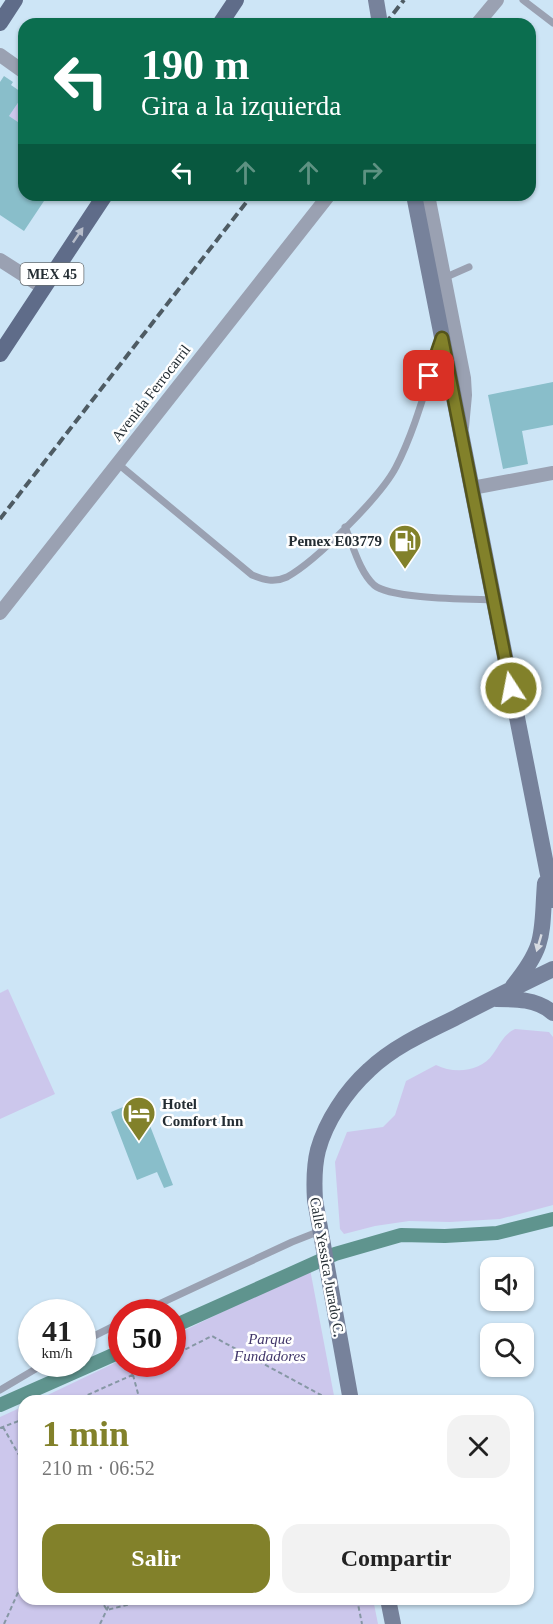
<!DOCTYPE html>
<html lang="es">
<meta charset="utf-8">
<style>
:root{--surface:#fff;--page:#f2f2f2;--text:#222;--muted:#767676;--accent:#82812a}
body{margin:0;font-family:"Times New Roman",serif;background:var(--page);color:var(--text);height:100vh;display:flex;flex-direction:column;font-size:22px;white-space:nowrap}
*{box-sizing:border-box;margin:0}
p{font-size:20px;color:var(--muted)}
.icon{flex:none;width:33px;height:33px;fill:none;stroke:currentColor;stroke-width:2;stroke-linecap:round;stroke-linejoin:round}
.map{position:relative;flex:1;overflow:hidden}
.side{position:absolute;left:18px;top:1395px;width:516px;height:210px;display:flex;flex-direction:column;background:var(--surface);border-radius:18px;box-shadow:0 2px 4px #0004}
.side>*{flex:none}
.banner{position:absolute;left:18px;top:18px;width:518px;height:183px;border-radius:18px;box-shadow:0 2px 4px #0004;background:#0b6e4f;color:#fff;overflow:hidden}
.fabs{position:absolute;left:480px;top:1257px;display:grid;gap:12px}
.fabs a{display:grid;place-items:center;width:54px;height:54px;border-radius:12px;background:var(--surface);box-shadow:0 2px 4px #0004;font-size:30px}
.speed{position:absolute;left:18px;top:1299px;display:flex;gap:12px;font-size:30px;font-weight:700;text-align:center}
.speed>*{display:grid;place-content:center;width:78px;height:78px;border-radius:50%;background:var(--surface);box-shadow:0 2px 4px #0004;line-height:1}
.speed small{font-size:15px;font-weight:400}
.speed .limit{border:9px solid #d22;background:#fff;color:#111}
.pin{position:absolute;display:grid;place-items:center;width:51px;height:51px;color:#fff;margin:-26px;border-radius:12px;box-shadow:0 3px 9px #0006}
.me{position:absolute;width:66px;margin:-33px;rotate:349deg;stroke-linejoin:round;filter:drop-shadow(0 0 4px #0008)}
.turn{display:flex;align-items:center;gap:21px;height:126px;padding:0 24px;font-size:27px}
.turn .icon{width:78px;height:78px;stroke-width:2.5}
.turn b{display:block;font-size:42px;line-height:51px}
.lanes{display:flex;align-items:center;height:57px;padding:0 24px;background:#0003;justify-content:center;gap:30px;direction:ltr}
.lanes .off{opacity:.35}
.round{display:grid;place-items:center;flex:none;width:63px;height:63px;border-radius:18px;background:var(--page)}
.head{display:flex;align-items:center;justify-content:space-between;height:102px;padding:0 24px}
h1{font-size:36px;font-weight:800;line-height:45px;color:var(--accent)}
.primary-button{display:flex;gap:12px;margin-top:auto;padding:12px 24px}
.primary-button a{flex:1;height:69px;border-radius:18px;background:var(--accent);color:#fff;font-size:24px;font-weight:800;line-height:69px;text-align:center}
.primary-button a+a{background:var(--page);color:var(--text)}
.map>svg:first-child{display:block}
.green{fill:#ccc7ec}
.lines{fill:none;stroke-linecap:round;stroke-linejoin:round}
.canal{stroke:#5f948e;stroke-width:14}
.building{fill:#89beca}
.path{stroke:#8697a4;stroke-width:2;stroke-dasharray:4.5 3;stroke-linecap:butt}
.service{stroke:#9aa1b2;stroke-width:7}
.minor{stroke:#9aa1b2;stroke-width:14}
.secondary{stroke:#77829b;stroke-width:16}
.primary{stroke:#5f6c89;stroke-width:16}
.rail{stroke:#4e5b63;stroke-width:4;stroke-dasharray:9 4.5;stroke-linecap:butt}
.oneway{fill:#b7bdca}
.oneway2{fill:#d6dae1}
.route-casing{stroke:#54541b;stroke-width:15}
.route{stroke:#82812a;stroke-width:10}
.labels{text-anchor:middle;stroke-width:5;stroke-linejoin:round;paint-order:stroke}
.shield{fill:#fff;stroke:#666c70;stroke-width:1.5}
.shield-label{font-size:14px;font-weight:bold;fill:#242d33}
.street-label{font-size:15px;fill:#242d33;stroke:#fff}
.poi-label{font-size:15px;font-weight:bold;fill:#242d33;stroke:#fff;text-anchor:end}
.park-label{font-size:15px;font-style:italic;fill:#41366a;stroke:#fff}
</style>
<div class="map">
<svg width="553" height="1624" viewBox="0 0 553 1624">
<rect width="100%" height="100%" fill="#cde5f6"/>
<path class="green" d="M24 94V126L9 116Z
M8 989 55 1094 0 1119V993Z
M515 1029 549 1032 553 1037V1205L500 1219 450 1222 409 1221 375 1226 344 1234 340 1229 335 1162 347 1132 383 1127 395 1115 406 1081 436 1065C454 1074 481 1072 493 1054 500 1044 504 1034 515 1029Z
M310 1269 335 1401H35L121 1360 122 1364H172L173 1336Z
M24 1406V1599H373L378 1624H0V1417Z"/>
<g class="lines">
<path class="canal" d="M172 1327 335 1254 401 1235 445 1236 497 1233 553 1219
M0 1405 122 1351"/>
</g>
<path class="building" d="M4 76 13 82 11 85 24 94 9 116 24 126V195H48L24 231 0 215V82Z
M553 382V425L522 431 528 464 503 469 488 395Z
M140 1100 173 1185 164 1188 157 1172 137 1180 111 1112Z"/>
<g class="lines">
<path class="path" d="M172 1356 212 1336 321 1395 322 1401
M133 1375 140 1401
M88 1396 100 1401
M74 1401 157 1364
M3 1427 24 1464
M0 1428 24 1419
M100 1599 107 1610 150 1599
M357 1599 362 1624
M4 1624 24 1579
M100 1624 112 1599"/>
<path class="service" d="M523 0 553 23
M444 278 469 267
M117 463 252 575C264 580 274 583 287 577 316 561 381 496 396 467 415 430 426 387 439 347
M345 527C353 545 359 571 374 585 390 599 469 599 493 600
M142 1312 292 1242 320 1231
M82 1342 122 1322
M0 1390 44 1364"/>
<path class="minor" d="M477 24 497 0
M0 55 24 72
M428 195 464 378 465 395 462 427
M0 260 44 288
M472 488 553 473
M0 613 329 195"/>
<path class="secondary" d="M376 0 380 24
M414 195 553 900
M513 986C547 944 541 934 545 883
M496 999C516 999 537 999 553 1013
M351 1401 315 1200C314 1184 314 1166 318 1150 326 1121 346 1091 369 1070 393 1047 426 1032 455 1018 487 1001 520 985 553 969
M388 1599 393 1624"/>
<path class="primary" d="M0 23 15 0
M220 24 236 0
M0 354 105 195"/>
<path class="rail" d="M385 24 404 0
M0 519 252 195"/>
</g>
<defs><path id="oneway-solid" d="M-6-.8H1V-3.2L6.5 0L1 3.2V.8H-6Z" transform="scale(1.5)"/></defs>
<use class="oneway" href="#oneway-solid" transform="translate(78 235) rotate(-56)"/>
<use class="oneway2" href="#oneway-solid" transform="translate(539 943) rotate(106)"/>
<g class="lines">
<g class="route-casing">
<path id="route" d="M429 376 442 338 511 688"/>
</g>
<use href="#route" class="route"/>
</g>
<defs>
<g id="fuel-pin" transform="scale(1.725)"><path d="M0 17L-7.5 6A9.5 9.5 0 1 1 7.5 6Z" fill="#82812a" stroke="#fff"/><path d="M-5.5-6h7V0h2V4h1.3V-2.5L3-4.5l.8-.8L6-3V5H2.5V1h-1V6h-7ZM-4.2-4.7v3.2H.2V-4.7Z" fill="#fff"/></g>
<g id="hotel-pin" transform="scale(1.725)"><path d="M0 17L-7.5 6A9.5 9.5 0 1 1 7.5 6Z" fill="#82812a" stroke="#fff"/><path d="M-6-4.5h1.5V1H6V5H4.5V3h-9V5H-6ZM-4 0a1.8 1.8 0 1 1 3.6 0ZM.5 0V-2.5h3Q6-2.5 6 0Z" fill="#fff"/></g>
</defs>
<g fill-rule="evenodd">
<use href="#fuel-pin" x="405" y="541"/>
<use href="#hotel-pin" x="139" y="1113"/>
</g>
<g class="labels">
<rect class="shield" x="20.5" y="263" width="63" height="22" rx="4.5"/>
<g class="shield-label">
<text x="52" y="279">MEX 45</text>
</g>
<g class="street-label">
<text transform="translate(151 393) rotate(-52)" y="5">Avenida Ferrocarril</text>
<text transform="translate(327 1267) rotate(80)" y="5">Calle Yessica Jurado C.</text>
</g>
<g class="poi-label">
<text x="382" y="546">Pemex E03779</text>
<text x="162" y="1109" text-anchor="start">Hotel<tspan x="162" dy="17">Comfort Inn</tspan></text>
</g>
<g class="park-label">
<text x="270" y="1344">Parque<tspan x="270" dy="17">Fundadores</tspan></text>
</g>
</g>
</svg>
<div class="fabs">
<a><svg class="icon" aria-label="sound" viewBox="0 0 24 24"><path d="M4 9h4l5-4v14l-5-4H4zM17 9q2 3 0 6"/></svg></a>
<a><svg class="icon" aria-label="search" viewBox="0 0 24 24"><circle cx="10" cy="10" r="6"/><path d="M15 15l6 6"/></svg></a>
</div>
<div class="speed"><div>41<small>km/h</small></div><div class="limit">50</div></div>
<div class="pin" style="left:429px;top:376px;background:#d93025"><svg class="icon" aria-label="arrive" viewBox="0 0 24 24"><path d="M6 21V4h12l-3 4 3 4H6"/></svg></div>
<svg class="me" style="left:511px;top:688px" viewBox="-20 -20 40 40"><circle r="17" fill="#82812a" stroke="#fff" stroke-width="3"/><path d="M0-11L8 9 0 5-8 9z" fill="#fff"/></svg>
<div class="banner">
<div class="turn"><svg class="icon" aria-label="left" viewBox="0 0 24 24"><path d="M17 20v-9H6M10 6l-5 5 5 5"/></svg><div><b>190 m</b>Gira a la izquierda</div></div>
<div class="lanes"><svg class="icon" aria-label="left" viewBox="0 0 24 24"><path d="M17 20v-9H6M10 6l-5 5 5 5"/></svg><svg class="icon off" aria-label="ahead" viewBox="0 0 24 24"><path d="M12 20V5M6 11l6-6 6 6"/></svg><svg class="icon off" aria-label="ahead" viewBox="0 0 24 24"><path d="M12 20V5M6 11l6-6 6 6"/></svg><svg class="icon off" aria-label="right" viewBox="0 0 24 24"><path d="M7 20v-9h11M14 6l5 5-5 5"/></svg></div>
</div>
<section class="side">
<div class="head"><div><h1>1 min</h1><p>210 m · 06:52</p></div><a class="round"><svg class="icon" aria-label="close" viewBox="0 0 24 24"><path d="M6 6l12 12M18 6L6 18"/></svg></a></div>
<div class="primary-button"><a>Salir</a><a>Compartir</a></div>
</section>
</div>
